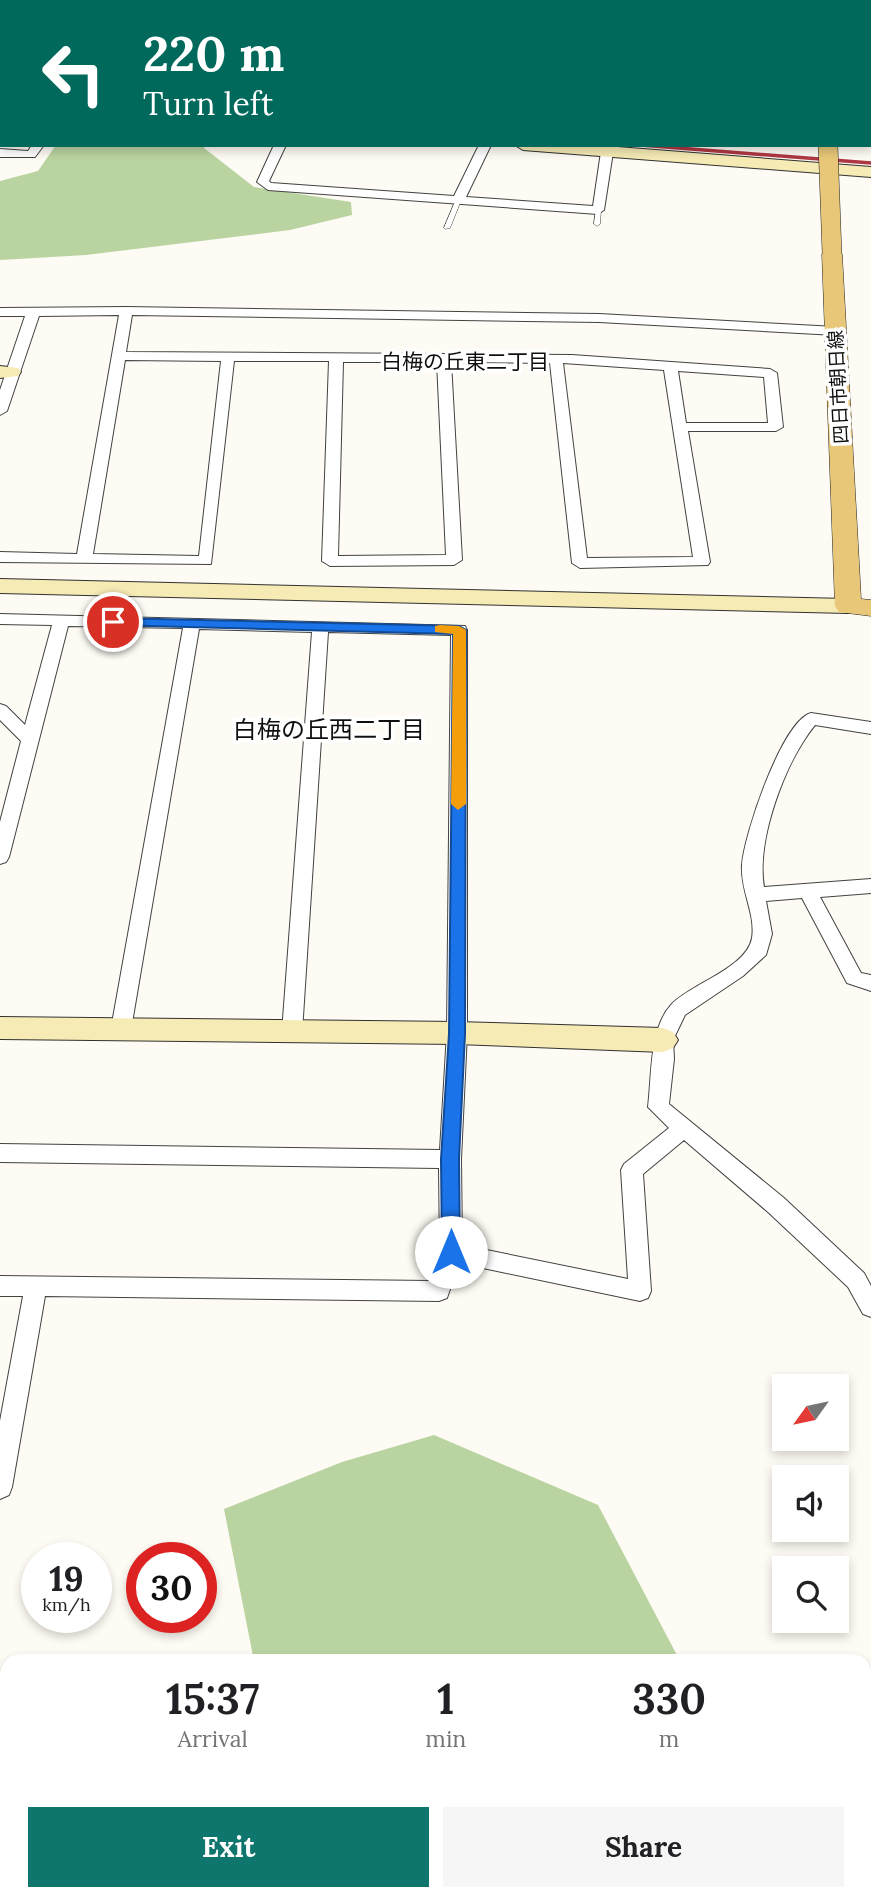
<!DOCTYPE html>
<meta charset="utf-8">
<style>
:root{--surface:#fff;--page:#f6f6f6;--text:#202124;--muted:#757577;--accent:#0f766e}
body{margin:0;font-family:Lora,"Noto Sans JP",serif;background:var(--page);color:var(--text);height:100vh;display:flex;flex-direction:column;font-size:26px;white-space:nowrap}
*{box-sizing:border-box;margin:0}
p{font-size:23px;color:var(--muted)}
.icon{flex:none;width:38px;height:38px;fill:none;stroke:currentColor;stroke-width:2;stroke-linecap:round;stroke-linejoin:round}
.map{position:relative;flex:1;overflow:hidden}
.drawer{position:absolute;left:0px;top:1654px;width:872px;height:247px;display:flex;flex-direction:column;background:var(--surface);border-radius:21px 21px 0 0;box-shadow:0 4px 10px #0003}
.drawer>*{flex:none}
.banner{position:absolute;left:0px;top:0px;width:872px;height:147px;box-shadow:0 4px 10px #0003;background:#00695c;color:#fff;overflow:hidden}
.needle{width:46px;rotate:237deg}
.controls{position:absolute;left:772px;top:1374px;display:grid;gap:14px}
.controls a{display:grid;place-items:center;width:77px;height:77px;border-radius:0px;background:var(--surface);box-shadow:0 4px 10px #0003;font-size:35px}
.speed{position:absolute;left:21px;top:1542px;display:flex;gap:14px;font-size:35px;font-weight:700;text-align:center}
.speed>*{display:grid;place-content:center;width:91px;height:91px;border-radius:50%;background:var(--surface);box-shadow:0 4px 10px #0003;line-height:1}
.speed small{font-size:18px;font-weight:400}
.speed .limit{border:10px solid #d22;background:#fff;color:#111}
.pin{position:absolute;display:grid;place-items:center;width:60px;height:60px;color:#fff;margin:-30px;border:4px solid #fff;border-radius:50%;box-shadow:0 2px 7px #0007}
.me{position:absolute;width:77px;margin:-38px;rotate:0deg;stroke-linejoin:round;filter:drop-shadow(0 0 5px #0008)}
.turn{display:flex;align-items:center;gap:24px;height:147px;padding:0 28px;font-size:32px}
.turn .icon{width:91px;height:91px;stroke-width:2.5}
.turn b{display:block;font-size:49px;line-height:60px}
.eta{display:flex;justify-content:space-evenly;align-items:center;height:119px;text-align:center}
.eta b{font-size:42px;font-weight:700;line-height:49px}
.cta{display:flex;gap:14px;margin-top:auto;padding:14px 28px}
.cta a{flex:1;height:80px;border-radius:0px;background:var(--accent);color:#fff;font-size:28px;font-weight:700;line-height:80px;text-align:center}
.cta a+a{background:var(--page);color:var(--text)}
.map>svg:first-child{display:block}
.forest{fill:#bad4a1}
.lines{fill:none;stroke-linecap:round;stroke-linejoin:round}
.lane-casing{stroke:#424242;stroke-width:1}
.street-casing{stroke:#424242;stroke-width:2}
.secondary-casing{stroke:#313131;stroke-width:2}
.primary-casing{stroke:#202020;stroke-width:1}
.lane{fill:#fff;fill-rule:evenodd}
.street{fill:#fff;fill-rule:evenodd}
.secondary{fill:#f6ebb5;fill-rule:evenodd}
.primary{fill:#e8c878;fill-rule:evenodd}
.rail{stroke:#af3742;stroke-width:3.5}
.primary-bridge-casing{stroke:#202020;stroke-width:20;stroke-linecap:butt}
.primary-bridge{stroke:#e8c878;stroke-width:19}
.route{fill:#1a73e8;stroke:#114b97;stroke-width:2}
.slow{fill:#f59e0b}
.labels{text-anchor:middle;stroke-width:7;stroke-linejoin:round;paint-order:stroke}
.far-street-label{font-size:19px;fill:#0f0f0f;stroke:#fff}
.far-neighbourhood-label{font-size:21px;fill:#0f0f0f;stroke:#fff}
.neighbourhood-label{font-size:24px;fill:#0f0f0f;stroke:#fff}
</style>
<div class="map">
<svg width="871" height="1899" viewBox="0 0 871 1899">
<rect width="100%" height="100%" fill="#fdfbf3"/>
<path class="forest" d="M56 145H205L204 148 254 187 351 202 352 215 290 230 86 255 0 260V181L38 171Z
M434 1435 598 1505 680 1661H254L224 1509 342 1462Z
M270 1894H759L761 1899H269Z"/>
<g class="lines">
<g class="lane-casing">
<path id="lane" d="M76 0H82L81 2H76Z
M329 0H335L334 2H329Z
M391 0H397L396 2H391Z
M511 0H517V2H511Z
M0 11H2V15H0Z
M457 197 462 198 450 228 445 229 444 228Z
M596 209 601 210 600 224 597 226 594 224Z"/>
</g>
<g class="street-casing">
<path id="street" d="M721 0H738L739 2H722Z
M857 0H870L871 2 870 4V2Z
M32 145H44L35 157H0V149L28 151Z
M274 145H286L269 181 271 183 454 196 479 145H491L466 197 593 206 601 152 607 149 613 152 604 210 598 214 268 190 257 182Z
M126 307 599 314 836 327 843 331 836 335 599 322 132 315 126 352 572 355 770 369 777 373 783 427 776 431H688L710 562 708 565 580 568 572 563 550 363 451 362 462 560 454 565 330 566 322 561 329 361H234L211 564 0 562V552L77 554 119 315 39 316 7 411 0 415V390L25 316H0V308ZM125 360 221 361 199 556 93 554ZM343 362H437L446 555 338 556ZM563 363 664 370 693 557 587 558ZM678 371 764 377 768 423H686Z
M0 614 465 626 467 630V1033L461 1159 462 1245 628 1279 621 1170 624 1164 669 1128 648 1107C652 1076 649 1029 671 1005 690 984 747 968 752 938 756 914 740 890 742 865 744 835 782 721 811 713L871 722V734L815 725C785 762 756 840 764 887L871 879V893L820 897 861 973 871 975V991L847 983 802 898 766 901 772 934 766 955 743 976 685 1015 673 1040 674 1059 669 1104 784 1198 864 1273 871 1286V1317L863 1314 848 1287 768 1212 684 1140 643 1174 651 1291 648 1298 640 1301 459 1263 447 1298 439 1301 45 1296 12 1487 9 1495 0 1499V1421L23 1296H0V1276L431 1281 440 1252 439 1168 0 1162V1144L440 1150 447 1033 451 635 328 632 302 1032 299 1038 292 1040 285 1038 282 1032 312 632 199 629 131 1029 128 1035 121 1037 114 1035 111 1029 183 628 68 626 9 857 6 862 0 864V822L21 741 0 720V704L6 706 25 725 52 625 0 624Z"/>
</g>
<g class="secondary-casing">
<path id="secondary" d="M539 0H553L538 2Z
M0 102H2V112H0Z
M515 145H592L871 167V177L523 150Z
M0 366 18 368 21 372 18 376 0 378Z
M0 579 848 599 856 601 860 606 856 611 848 613 0 593Z
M0 1017 457 1022 663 1028 673 1032 678 1040 673 1048 663 1052 457 1044 0 1039Z"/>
</g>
<g class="primary-casing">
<path id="primary" d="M844 0H860L843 2Z
M832 248 839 250 842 254 861 599 871 600V616L839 612 835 606 822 254 825 250Z"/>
</g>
<use href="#lane" class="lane"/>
<use href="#street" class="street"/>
<use href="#secondary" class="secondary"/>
<use href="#primary" class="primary"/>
<path class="rail" d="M640 145 871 163"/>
<g class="primary-bridge-casing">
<path id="primary-bridge" d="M828 145 832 254"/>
</g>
<use href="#primary-bridge" class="primary-bridge"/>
</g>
<path class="route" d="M113 618 459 626 466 630 465 1034 459 1159 460 1252 457 1258 451 1260 444 1258 442 1252 441 1159 449 1034 453 634 109 625 107 622Z"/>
<path class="slow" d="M440 625 459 626 466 630V804L458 810 451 804 453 634 435 632V626Z"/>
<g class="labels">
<g class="far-street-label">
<text transform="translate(838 387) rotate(-93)" y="7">四日市朝日線</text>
</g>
<g class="far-neighbourhood-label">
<text x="465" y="369">白梅の丘東二丁目</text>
</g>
<g class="neighbourhood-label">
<text x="329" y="738">白梅の丘西二丁目</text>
</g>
</g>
</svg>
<div class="controls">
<a><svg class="needle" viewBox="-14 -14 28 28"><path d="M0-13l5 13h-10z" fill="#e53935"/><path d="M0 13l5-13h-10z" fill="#757577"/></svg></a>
<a><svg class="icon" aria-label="sound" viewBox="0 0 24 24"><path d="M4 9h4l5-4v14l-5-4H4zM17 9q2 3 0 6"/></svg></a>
<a><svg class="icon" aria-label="search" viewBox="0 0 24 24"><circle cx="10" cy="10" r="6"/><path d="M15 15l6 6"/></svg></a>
</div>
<div class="speed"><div>19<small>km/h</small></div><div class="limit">30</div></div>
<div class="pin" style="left:113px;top:622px;background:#d93025"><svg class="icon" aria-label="arrive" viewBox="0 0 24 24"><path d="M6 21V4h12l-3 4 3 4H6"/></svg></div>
<svg class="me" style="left:451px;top:1252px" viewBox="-20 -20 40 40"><circle r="19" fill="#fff"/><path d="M0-13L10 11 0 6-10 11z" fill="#1a73e8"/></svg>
<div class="banner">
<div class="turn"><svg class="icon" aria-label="left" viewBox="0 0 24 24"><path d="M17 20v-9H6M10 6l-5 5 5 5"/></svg><div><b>220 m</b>Turn left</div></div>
</div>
<section class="drawer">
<div class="eta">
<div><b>15:37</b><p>Arrival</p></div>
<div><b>1</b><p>min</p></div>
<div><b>330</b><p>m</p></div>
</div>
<div class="cta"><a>Exit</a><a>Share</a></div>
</section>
</div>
